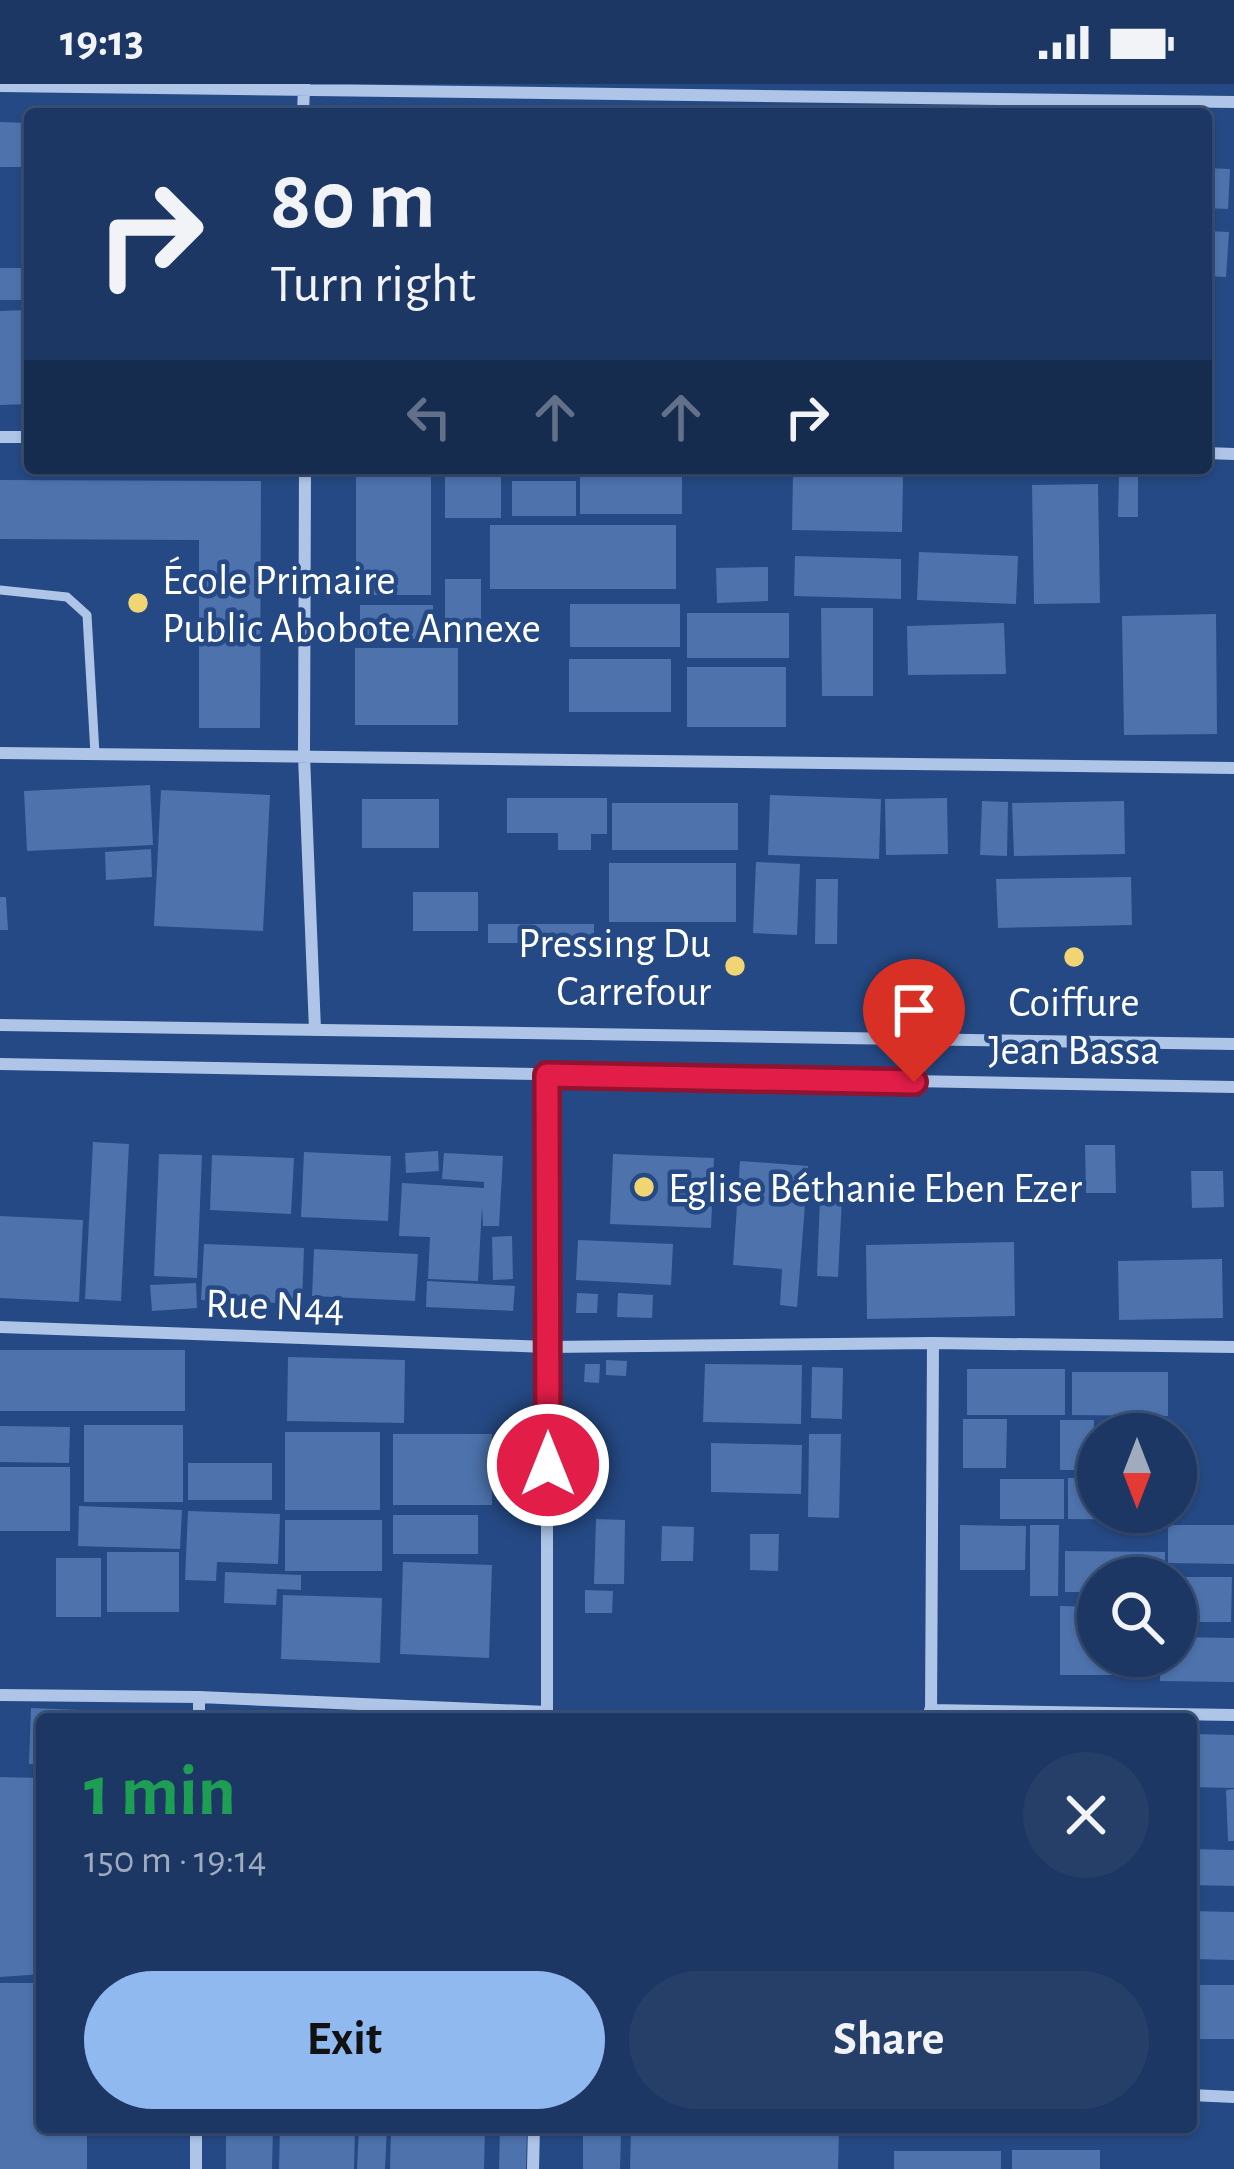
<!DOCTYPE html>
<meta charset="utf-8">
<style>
:root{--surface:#1c3763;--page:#253f69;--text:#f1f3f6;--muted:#a0acbe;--line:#3a5178;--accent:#90b9f0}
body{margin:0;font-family:"Alegreya Sans",sans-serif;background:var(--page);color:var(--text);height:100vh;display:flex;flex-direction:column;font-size:45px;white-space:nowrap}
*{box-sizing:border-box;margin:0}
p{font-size:39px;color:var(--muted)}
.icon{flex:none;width:66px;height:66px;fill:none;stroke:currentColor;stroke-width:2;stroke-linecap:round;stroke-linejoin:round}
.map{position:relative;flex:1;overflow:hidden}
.side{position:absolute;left:36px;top:1629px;width:1161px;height:420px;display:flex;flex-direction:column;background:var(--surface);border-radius:12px;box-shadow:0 3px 9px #0004,0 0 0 3px var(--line)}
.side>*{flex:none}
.top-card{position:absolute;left:24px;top:24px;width:1188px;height:366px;border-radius:12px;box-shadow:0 3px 9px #0004,0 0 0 3px var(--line);background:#1c3763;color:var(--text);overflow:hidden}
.needle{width:78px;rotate:180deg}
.controls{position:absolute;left:1077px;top:1329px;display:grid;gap:24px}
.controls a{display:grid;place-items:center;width:120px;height:120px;border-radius:50%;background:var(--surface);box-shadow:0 3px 9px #0004,0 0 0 3px var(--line);font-size:60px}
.pin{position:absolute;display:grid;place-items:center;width:102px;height:102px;color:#fff;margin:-123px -51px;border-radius:50% 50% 50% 0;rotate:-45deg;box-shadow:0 0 12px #0007}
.pin .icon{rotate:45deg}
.me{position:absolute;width:132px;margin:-66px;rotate:0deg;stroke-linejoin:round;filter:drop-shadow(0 0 9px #0008)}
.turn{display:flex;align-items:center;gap:42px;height:252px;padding:0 48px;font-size:54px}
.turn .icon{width:156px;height:156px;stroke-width:2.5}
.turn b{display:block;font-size:84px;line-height:102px}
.lanes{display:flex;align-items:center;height:114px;padding:0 48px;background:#0003;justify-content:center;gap:60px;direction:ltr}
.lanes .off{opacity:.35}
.round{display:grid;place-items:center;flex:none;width:126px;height:126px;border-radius:63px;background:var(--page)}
.summary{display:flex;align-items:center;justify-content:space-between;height:204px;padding:0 48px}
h1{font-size:72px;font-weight:700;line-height:90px;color:#1e9e55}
.cta{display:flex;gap:24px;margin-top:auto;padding:24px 48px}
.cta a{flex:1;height:138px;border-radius:72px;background:var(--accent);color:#111;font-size:48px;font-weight:700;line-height:138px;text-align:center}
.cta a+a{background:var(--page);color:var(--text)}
.status{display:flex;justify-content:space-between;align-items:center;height:84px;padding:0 60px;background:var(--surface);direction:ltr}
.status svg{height:33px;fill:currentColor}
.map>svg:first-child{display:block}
.building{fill:#4d72ac}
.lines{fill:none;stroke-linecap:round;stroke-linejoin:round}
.service{stroke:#aec5e8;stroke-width:9}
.minor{stroke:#aec5e8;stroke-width:12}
.route-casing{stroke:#92132f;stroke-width:30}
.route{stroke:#e11d48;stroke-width:21}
.poi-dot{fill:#f1d473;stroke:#254984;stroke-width:4.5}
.labels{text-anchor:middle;stroke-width:9;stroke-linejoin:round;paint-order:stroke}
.poi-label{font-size:42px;fill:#fff;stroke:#254984;text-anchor:start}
.street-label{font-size:42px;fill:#fff;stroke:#254984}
</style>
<div class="status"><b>19:13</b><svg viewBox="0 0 49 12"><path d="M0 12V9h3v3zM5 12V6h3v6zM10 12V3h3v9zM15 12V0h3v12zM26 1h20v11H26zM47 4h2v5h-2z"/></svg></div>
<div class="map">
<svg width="1234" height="2085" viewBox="0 0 1234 2085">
<rect width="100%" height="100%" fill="#254984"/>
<path class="building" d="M0 38 30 39V83H0Z
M1206 84 1230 85 1228 125 1206 124Z
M1206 147 1229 148 1226 193 1206 192Z
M0 184H30V216H0Z
M30 226V320L0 321V227Z
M445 384H501V434H445Z
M356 386H431V511H356Z
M580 390H682V430H580Z
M793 391 903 393 902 448 792 446Z
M1119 393H1138V433H1118Z
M0 396 261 397 260 644H199V456L0 455Z
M512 397H576V432H512Z
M1098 400 1100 519 1034 520 1032 401Z
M490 441H676V505H490Z
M919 468 1018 472 1016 520 917 516Z
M795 472 901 475V515L794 512Z
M768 483V517L717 519 716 484Z
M445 495H481V554H445Z
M570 520H680V563H570Z
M360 521H433V555H360Z
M821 524H873V612H822Z
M687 529H789V574H687Z
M1216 530 1217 650 1124 651 1122 532Z
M1004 539 1006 590 908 591 907 542Z
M355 564H458V641H355Z
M569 575H671V628H569Z
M687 583H786V643H687Z
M150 701 153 761 27 767 24 707Z
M161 706 270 711 263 847 154 842Z
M770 711 881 715 879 775 768 771Z
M507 714H607V750H591V766H558V749H507Z
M947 714 948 770 886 771 885 715Z
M362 715H439V764H362Z
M982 717 1008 718 1007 772 980 771Z
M1124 717 1125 770 1014 772 1012 719Z
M612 719H738V766H612Z
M151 765 152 793 106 796 105 768Z
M756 778 800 780 797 851 753 849Z
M609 779H736V838H609Z
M1131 793 1132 841 998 844 996 795Z
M816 795H838L837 860H815Z
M413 808H478V847H413Z
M0 813H6L8 846H0Z
M488 840H594V859H488Z
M93 1058 129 1060 121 1217 85 1215Z
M1085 1061H1115L1116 1109H1086Z
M438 1067 439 1087 406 1089 405 1069Z
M304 1068 391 1072 388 1137 301 1133Z
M444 1069 503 1072 499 1142H483L482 1122 478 1197 428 1195 430 1153 399 1152 402 1099 484 1104V1098L442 1095Z
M159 1070 202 1071 197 1194 154 1192Z
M613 1070 714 1074 711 1144 610 1140Z
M212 1071 294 1074 291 1130 210 1126Z
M740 1077 808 1082 797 1223 780 1221 782 1185 733 1181Z
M1191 1087H1223L1224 1123 1192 1124Z
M820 1113 842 1114 838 1193 817 1192Z
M0 1132 83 1136 79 1218 0 1214Z
M512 1152 513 1195 493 1196 492 1153Z
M578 1156 673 1160 671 1201 576 1196Z
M1014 1158 1015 1232 867 1235 866 1161Z
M204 1160 304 1164 302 1220 201 1216Z
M314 1165 418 1170 415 1217 312 1212Z
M1222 1175 1223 1234 1119 1236 1118 1177Z
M427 1197 515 1202 513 1227 426 1223Z
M196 1199 197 1224 152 1227 150 1201Z
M577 1209 598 1210 597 1229H576Z
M618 1209 653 1211 652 1234 617 1233Z
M0 1266H185V1327H0Z
M288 1273 405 1276 404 1339 287 1337Z
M606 1276 627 1277 626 1292 606 1291Z
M585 1280H600L599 1299 584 1298Z
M705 1280 802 1281 801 1340 703 1338Z
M812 1283 843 1284 842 1335 811 1334Z
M967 1285H1065V1331H967Z
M1072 1288H1168V1332L1072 1331Z
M963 1335H1007L1006 1384H963Z
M1060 1336H1094L1093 1386H1060Z
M1132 1339H1169V1350H1132Z
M84 1341H183V1418H84Z
M0 1342 70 1343 69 1379 0 1378Z
M285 1348H380V1426H285Z
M393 1350H492V1421H393Z
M809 1350H841L839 1434 808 1433Z
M711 1359 802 1361 801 1410 711 1408Z
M188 1379H272V1416H188Z
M0 1383H70V1447H0Z
M1068 1394H1098V1428H1157V1436L1068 1435Z
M1000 1395H1064V1435H1000Z
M79 1422 182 1426 180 1465 78 1462Z
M188 1427 280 1430 278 1480 217 1478 216 1497 185 1496Z
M393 1431H478V1470H393Z
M596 1435 625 1436 624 1500H594Z
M285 1436H382V1487H285Z
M960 1441 1026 1442 1025 1486H960Z
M1030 1441H1059L1058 1512H1030Z
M1168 1441H1234V1480L1168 1479Z
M662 1442 694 1443 693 1477H661Z
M750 1450H779L778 1487 750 1486Z
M1065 1467 1165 1468V1494H1098V1508H1065Z
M107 1468H179V1528H107Z
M56 1474H101V1533H56Z
M403 1478 492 1481 489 1574 400 1570Z
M225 1488 301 1491V1506L277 1505 276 1521 224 1519Z
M1184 1493H1232L1231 1538H1183Z
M585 1506 613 1507 612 1529H585Z
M283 1511 382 1514 380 1579 281 1575Z
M1060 1522 1098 1523V1572H1155V1591H1060Z
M1176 1553 1234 1554V1598L1160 1597V1572H1176Z
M31 1624 105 1627 104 1635H42V1681L29 1680Z
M1191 1650 1234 1651V1704L1191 1703Z
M0 1693 42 1694V1890L0 1893Z
M1234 1705V1757H1228L1226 1706Z
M1191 1765 1234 1766V1802L1191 1801Z
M1191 1827 1234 1828V1876L1191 1875Z
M0 1899H42V2043H87V2085H0Z
M1191 1901H1234V1955H1191Z
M226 2043H273L272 2085H226Z
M280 2043H355L354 2085H279Z
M359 2043H387L385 2085H357Z
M391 2043H485L484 2085H390Z
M500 2043H527L526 2085H499Z
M631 2043 839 2048 838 2085H630Z
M583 2047 621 2048 620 2085H583Z
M1012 2066H1100V2085H1012Z
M894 2067H1001V2085H894Z"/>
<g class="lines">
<path class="service" d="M0 506 67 513 87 531 95 670"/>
<path class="minor" d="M0 2 1234 18
M303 30 304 1
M0 353H30
M1206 369 1234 370
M305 384 304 672 315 946
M0 669 1234 684
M0 941 1234 960
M0 980 1234 1003
M0 1243 547 1263 933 1259 1234 1263
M0 1611 199 1613 547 1628
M930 1626 1234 1631
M199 1635V1613
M547 1635V991
M931 1635 933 1259
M1191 2011 1234 2013
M196 2085V2043
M533 2085 534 2043"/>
</g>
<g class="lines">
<g class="route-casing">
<path id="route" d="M548 1381 547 991 914 998"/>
</g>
<use href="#route" class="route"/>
</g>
<g class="poi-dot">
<circle cx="138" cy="519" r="12"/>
<circle cx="1074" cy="873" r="12"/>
<circle cx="735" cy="882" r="12"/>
<circle cx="644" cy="1103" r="12"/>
</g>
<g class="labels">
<g class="poi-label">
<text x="162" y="510">École Primaire<tspan x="162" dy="48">Public Abobote Annexe</tspan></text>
<text x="711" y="873" text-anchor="end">Pressing Du<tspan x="711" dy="48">Carrefour</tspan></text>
<text x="1074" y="932" text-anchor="middle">Coiffure<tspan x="1074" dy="48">Jean Bassa</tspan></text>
<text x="668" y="1118">Eglise Béthanie Eben Ezer</text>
</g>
<g class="street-label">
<text transform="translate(275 1220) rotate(2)" y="15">Rue N44</text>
</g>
</g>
</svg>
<div class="controls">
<a><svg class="needle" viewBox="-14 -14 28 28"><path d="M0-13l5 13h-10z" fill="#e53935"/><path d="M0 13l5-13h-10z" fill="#a0acbe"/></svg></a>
<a><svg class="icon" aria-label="search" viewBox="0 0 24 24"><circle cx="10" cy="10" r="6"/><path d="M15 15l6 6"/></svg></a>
</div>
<div class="pin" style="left:914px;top:998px;background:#d93025"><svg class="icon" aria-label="arrive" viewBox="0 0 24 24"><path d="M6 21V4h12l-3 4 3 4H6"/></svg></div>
<svg class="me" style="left:548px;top:1381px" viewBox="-20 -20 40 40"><circle r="17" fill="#e11d48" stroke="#fff" stroke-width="3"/><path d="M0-11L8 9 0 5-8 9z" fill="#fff"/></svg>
<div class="top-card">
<div class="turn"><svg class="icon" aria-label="right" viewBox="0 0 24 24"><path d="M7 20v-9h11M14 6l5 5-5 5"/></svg><div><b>80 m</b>Turn right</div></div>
<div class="lanes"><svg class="icon off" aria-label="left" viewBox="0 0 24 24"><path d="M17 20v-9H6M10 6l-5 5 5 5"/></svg><svg class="icon off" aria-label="ahead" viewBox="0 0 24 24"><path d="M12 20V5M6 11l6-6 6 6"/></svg><svg class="icon off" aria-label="ahead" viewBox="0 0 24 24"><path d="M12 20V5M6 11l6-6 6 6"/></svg><svg class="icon" aria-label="right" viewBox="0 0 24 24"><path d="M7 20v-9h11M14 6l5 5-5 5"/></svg></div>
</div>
<section class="side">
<div class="summary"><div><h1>1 min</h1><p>150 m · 19:14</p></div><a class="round"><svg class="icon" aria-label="close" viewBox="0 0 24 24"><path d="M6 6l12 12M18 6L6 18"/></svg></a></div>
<div class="cta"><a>Exit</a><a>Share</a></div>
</section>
</div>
